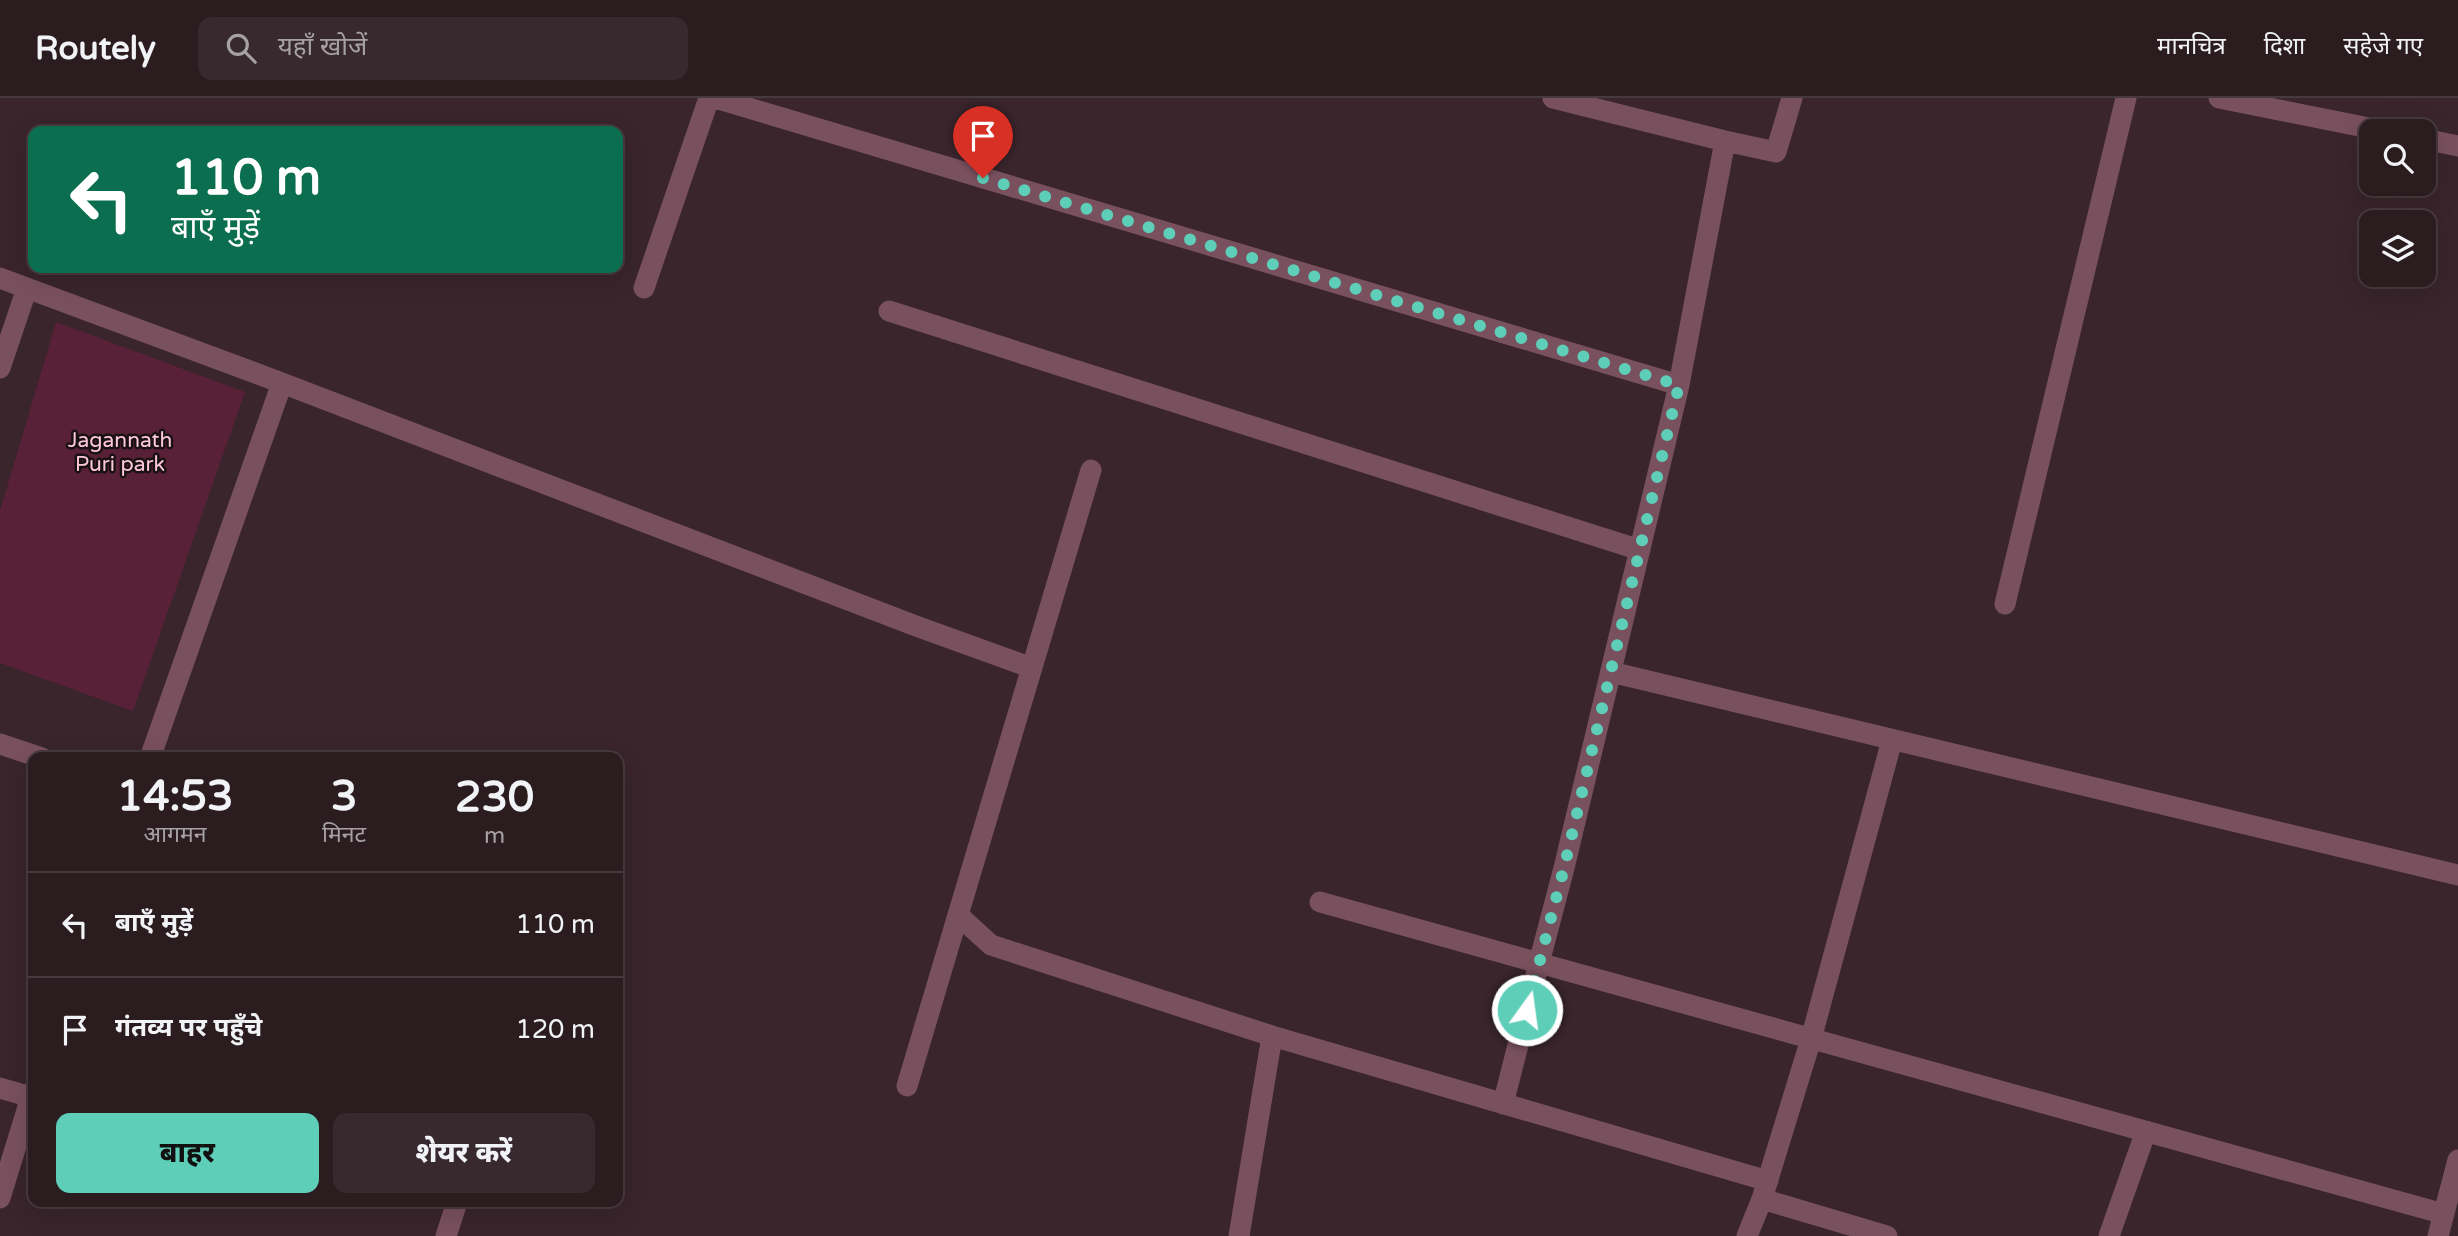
<!DOCTYPE html>
<html lang="hi">
<meta charset="utf-8">
<style>
:root{--surface:#2b1c20;--page:#37292d;--text:#f1f3f6;--muted:#a6a1a5;--line:#473a3e;--accent:#5eceb8}
body{margin:0;font-family:"Varela Round","Noto Sans Devanagari",sans-serif;background:var(--page);color:var(--text);height:100vh;display:flex;flex-direction:column;font-size:26px;white-space:nowrap}
*{box-sizing:border-box;margin:0}
p{font-size:23px;color:var(--muted)}
.icon{flex:none;width:38px;height:38px;fill:none;stroke:currentColor;stroke-width:2;stroke-linecap:round;stroke-linejoin:round}
.map{position:relative;flex:1;overflow:hidden}
.details{position:absolute;left:28px;top:654px;width:595px;height:455px;display:flex;flex-direction:column;background:var(--surface);border-radius:14px;box-shadow:0 7px 28px #0002,0 0 0 2px var(--line)}
.details>*{flex:none}
.hud{position:absolute;left:28px;top:28px;width:595px;height:147px;border-radius:14px;box-shadow:0 7px 28px #0002,0 0 0 2px var(--line);background:#0b6e4f;color:#fff;overflow:hidden}
.controls{position:absolute;left:2359px;top:21px;display:grid;gap:14px}
.controls a{display:grid;place-items:center;width:77px;height:77px;border-radius:14px;background:var(--surface);box-shadow:0 7px 28px #0002,0 0 0 2px var(--line);font-size:35px}
.pin{position:absolute;display:grid;place-items:center;width:60px;height:60px;color:#fff;margin:-72px -30px;border-radius:50% 50% 50% 0;rotate:-45deg;box-shadow:0 0 7px #0007}
.pin .icon{rotate:45deg}
.me{position:absolute;width:77px;margin:-38px;rotate:14deg;stroke-linejoin:round;filter:drop-shadow(0 0 5px #0008)}
.turn{display:flex;align-items:center;gap:24px;height:147px;padding:0 28px;font-size:32px}
.turn .icon{width:91px;height:91px;stroke-width:2.5}
.turn b{display:block;font-size:49px;line-height:60px}
.eta{display:flex;justify-content:space-evenly;align-items:center;height:119px;text-align:center}
.eta b{font-size:42px;font-weight:800;line-height:49px}
.cta{display:flex;gap:14px;margin-top:auto;padding:14px 28px}
.cta a{flex:1;height:80px;border-radius:14px;background:var(--accent);color:#111;font-size:28px;font-weight:800;line-height:80px;text-align:center}
.cta a+a{background:var(--page);color:var(--text)}
ul{padding:0;list-style:none}
li{display:flex;align-items:center;gap:21px;height:105px;padding:0 28px;border-top:2px solid var(--line)}
li div{flex:1}
li b{display:block;font-size:26px}
li em{font-style:normal}
header{display:flex;align-items:center;gap:42px;box-sizing:border-box;height:98px;padding:0 35px;background:var(--surface);border-bottom:2px solid var(--line)}
header strong{font-size:33px}
nav{display:flex;gap:38px;margin-inline-start:auto;font-size:24px}
.search{width:490px;height:63px;background:var(--page);display:flex;align-items:center;gap:18px;box-sizing:border-box;padding:0 24px;border-radius:14px;color:var(--muted);font-size:26px}
.map>svg:first-child{display:block}
.green{fill:#592137}
.lines{fill:none;stroke-linecap:round;stroke-linejoin:round}
.street{stroke:#79505e;stroke-width:21}
.route{stroke:#5eceb8;stroke-width:12;stroke-dasharray:0 21.6}
.labels{text-anchor:middle;stroke-width:5;stroke-linejoin:round;paint-order:stroke}
.park-label{font-size:21px;fill:#fdc8d8;stroke:#1a1114}
</style>
<header>
<strong>Routely</strong>
<div class="search"><svg class="icon" aria-label="search" viewBox="0 0 24 24"><circle cx="10" cy="10" r="6"/><path d="M15 15l6 6"/></svg>यहाँ खोजें</div>
<nav><a>मानचित्र</a><a>दिशा</a><a>सहेजे गए</a></nav>
</header>
<div class="map">
<svg width="2458" height="1138" viewBox="0 0 2458 1138">
<rect width="100%" height="100%" fill="#39252b"/>
<path class="green" d="M56 224 245 294 133 613 0 565V413Z"/>
<g class="lines">
<path class="street" d="M715 0 1679 287 1564 770 1539 865 2444 1116
M1553 0 1725 43 1679 287
M2219 0 2384 33
M2424 41 2458 48
M1725 43 1776 54 1792 0
M0 180 282 285 150 660
M644 190 709 0
M889 213 1640 452
M0 270 27 190
M282 285 916 528 1032 570
M1091 372 958 817 991 847 1272 938 1239 1138
M2005 506 2126 0
M1611 574 2458 777
M0 646 42 660
M1320 804 1539 865 1503 1006
M1272 938 1768 1083
M907 988 958 817
M0 990 31 999 33 993
M0 1100 31 999
M446 1138 457 1104
M1747 1138 1762 1101
M1887 1138 1762 1101 1811 941 1892 642
M2109 1138 2146 1033
M2438 1138 2458 1062"/>
</g>
<g class="lines">
<path class="route" d="M983 80 1679 287 1564 770 1527 912"/>
</g>
<g class="labels">
<g class="park-label">
<text x="120" y="349">Jagannath<tspan x="120" dy="24">Puri park</tspan></text>
</g>
</g>
</svg>
<div class="controls">
<a><svg class="icon" aria-label="search" viewBox="0 0 24 24"><circle cx="10" cy="10" r="6"/><path d="M15 15l6 6"/></svg></a>
<a><svg class="icon" aria-label="layers" viewBox="0 0 24 24"><path d="M12 4l9 5-9 5-9-5zM3 14l9 5 9-5"/></svg></a>
</div>
<div class="pin" style="left:983px;top:80px;background:#d93025"><svg class="icon" aria-label="arrive" viewBox="0 0 24 24"><path d="M6 21V4h12l-3 4 3 4H6"/></svg></div>
<svg class="me" style="left:1527px;top:912px" viewBox="-20 -20 40 40"><circle r="17" fill="#5eceb8" stroke="#fff" stroke-width="3"/><path d="M0-11L8 9 0 5-8 9z" fill="#fff"/></svg>
<div class="hud">
<div class="turn"><svg class="icon" aria-label="left" viewBox="0 0 24 24"><path d="M17 20v-9H6M10 6l-5 5 5 5"/></svg><div><b>110 m</b>बाएँ मुड़ें</div></div>
</div>
<section class="details">
<div class="eta">
<div><b>14:53</b><p>आगमन</p></div>
<div><b>3</b><p>मिनट</p></div>
<div><b>230</b><p>m</p></div>
</div>
<ul>
<li><svg class="icon" aria-label="left" viewBox="0 0 24 24"><path d="M17 20v-9H6M10 6l-5 5 5 5"/></svg><div><b>बाएँ मुड़ें</b></div><em>110 m</em></li>
<li><svg class="icon" aria-label="arrive" viewBox="0 0 24 24"><path d="M6 21V4h12l-3 4 3 4H6"/></svg><div><b>गंतव्य पर पहुँचे</b></div><em>120 m</em></li>
</ul>
<div class="cta"><a>बाहर</a><a>शेयर करें</a></div>
</section>
</div>
